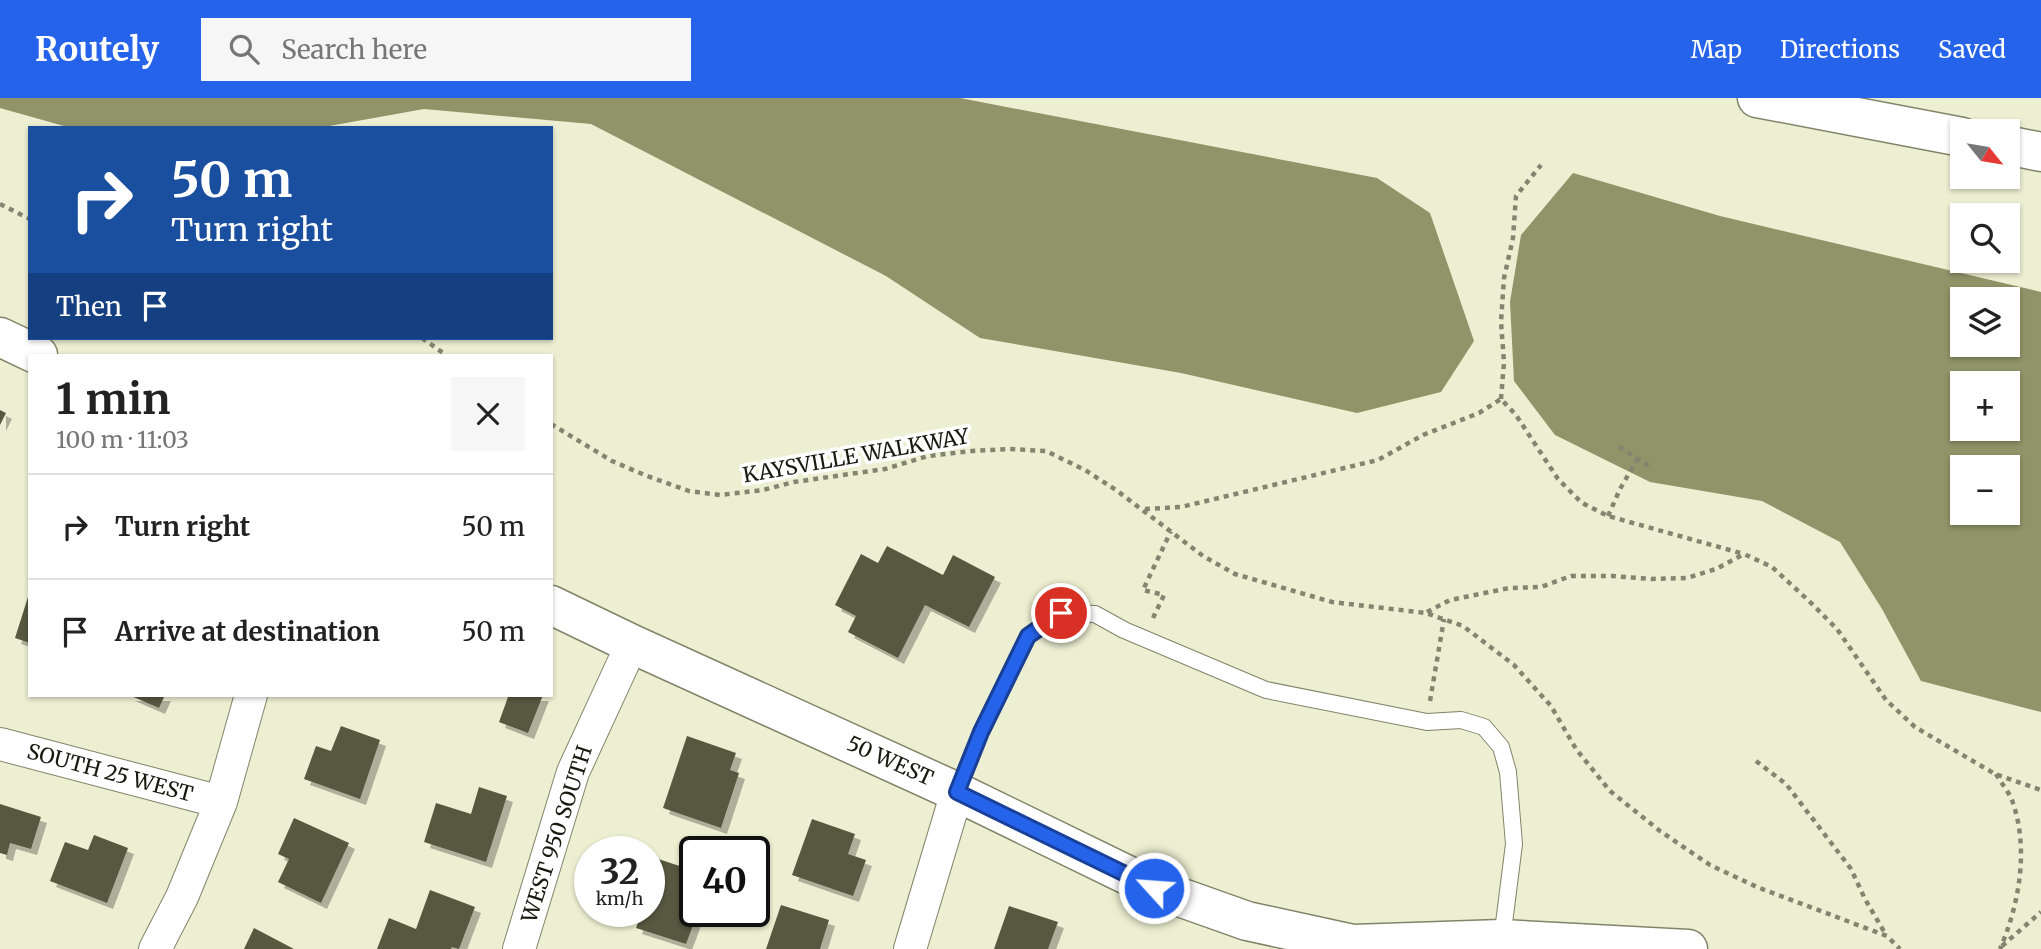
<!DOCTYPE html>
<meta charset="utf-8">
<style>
:root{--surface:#fff;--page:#f6f6f6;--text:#222;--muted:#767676;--line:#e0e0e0;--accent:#2563eb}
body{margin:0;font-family:Merriweather,serif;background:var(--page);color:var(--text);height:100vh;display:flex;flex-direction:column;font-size:26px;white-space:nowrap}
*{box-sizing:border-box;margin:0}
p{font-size:23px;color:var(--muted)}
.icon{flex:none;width:38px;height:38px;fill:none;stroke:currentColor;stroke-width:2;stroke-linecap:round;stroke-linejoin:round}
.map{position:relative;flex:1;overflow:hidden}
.details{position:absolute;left:28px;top:256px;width:525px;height:343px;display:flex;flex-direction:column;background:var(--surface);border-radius:0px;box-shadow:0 2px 5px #0004}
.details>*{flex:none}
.hud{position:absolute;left:28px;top:28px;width:525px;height:214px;border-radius:0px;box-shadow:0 2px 5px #0004;background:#1a4fa0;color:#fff;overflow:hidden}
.needle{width:46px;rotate:120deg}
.tools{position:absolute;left:1950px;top:21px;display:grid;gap:14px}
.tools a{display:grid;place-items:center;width:70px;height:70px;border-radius:0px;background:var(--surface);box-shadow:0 2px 5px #0004;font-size:35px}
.speed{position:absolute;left:574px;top:738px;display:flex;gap:14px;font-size:35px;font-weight:700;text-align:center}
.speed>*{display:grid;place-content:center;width:91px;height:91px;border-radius:50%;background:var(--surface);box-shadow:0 2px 5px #0004;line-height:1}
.speed small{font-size:18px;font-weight:400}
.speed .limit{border:4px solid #111;border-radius:10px;background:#fff;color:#111}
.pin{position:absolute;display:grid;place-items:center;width:60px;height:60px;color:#fff;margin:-30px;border:4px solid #fff;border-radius:50%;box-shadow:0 2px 7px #0007}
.me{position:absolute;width:77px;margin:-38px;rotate:296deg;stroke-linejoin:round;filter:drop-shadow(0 0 5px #0008)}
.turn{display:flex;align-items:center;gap:24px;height:147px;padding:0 28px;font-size:32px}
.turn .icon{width:91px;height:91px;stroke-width:2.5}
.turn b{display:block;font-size:49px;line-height:60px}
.then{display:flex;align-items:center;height:66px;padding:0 28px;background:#0003;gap:14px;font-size:26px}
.round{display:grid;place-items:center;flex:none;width:74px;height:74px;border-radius:0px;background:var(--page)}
.head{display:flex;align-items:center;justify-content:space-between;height:119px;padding:0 28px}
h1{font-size:42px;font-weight:700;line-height:52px}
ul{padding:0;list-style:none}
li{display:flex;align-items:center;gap:21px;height:105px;padding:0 28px;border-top:2px solid var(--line)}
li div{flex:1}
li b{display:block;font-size:26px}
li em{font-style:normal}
header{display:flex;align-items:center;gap:42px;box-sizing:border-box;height:98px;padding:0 35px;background:var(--accent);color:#fff}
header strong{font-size:33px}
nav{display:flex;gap:38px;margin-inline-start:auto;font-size:24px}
.search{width:490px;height:63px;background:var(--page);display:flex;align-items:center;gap:18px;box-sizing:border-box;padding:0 24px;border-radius:0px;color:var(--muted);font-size:26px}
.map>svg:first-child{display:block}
.water{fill:#919368;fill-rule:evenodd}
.building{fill:#575840;filter:url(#shadow)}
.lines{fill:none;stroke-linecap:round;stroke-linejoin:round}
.service-casing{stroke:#82846a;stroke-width:18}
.minor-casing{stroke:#82846a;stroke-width:34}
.tertiary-casing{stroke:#82846a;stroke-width:41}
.motorway-casing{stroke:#82846a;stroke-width:41}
.path{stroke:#848571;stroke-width:4.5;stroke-dasharray:5 5;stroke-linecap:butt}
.service{stroke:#fff;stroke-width:16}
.minor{stroke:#fff;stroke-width:32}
.tertiary{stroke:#fff;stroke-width:38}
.motorway{stroke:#fff;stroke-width:38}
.route-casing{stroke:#184099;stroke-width:18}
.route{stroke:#2563eb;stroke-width:12}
.labels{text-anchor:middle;stroke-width:7;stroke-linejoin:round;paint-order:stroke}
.street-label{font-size:21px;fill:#19190f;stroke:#fff}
</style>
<header>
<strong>Routely</strong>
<div class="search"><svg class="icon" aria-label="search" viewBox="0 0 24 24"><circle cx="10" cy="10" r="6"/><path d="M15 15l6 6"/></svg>Search here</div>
<nav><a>Map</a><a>Directions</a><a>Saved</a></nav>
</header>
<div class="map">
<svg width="2041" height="851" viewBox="0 0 2041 851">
<defs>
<filter id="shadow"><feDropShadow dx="6" dy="6" stdDeviation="0" flood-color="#0004"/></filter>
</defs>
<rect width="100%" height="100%" fill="#edefd2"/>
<path class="water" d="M0 0H960L1377 80 1430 115 1474 243 1441 294 1357 315 1181 275 980 240 886 178 591 26 424 11 318 30H71L0 10Z
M1573 75 1720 118 2041 194V614L1921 583 1882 511 1840 444 1762 403 1650 384 1555 337 1514 283 1510 204 1521 137ZM1962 201H2007V247H1962ZM1962 285H2007V331H1962ZM1962 369H2007V415H1962Z"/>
<path class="building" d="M0 312 6 315 0 327Z
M887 448 943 477 953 457 995 479 969 529 925 507 898 560 848 534 856 518 835 507 861 456 878 465Z
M28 499H30V545L15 540Z
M129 597H165L159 610Z
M502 597H543L528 635 499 624 508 599Z
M341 628 380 642 360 701 304 681 316 648 331 653Z
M687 638 736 655 730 672 739 675 721 730 663 710Z
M479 689 507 698 486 764 424 744 436 705 471 716Z
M0 706 41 719 31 751 10 745 7 757 0 755Z
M294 720 349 745 321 805 278 784 289 761 278 756Z
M812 721 855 736 848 756 866 762 853 798 792 777Z
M94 737 128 750 107 805 50 783 65 744 88 752Z
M649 758 695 773V814H698L686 846 636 830 642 814H649Z
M430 792 475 809 459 851 452 849 451 851H377L389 820 416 831Z
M781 807 829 822 820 851H766Z
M1009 808 1058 824 1048 851H994Z
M254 830 294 851H244Z"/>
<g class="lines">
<g class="service-casing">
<path id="service" d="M957 694 981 634 1028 538 1061 515 1095 516 1124 532 1266 592 1427 624 1461 622 1484 629 1501 649 1508 674 1514 746 1502 841"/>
</g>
<g class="minor-casing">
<path id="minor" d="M0 646 221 704
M155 851 182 799 221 704 251 597
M519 851 573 674 632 546
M910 851 957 694"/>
</g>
<g class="tertiary-casing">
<path id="tertiary" d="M0 239 38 257
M551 507 632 546 957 694 1154 790 1247 823 1353 846 1502 841 1688 851"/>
</g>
<g class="motorway-casing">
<path id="motorway" d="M1757 0 1962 39
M2007 47 2041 54"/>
</g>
<path class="path" d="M0 106 30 121
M422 240 446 257
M1501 301 1504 264 1501 224 1504 180 1513 140 1516 98 1541 67
M551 326 612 363 647 378 689 393 720 397 763 392 794 384 885 371 928 358 972 353 1009 351 1046 353 1085 372 1116 392 1203 458 1235 476 1332 504 1426 515 1463 528 1514 567 1551 608 1576 651 1610 693 1660 733 1710 767 1757 789 1887 838 1900 851
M1619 349 1651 369
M1145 411 1181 409 1378 362 1423 337 1479 315 1501 301 1516 317 1558 381 1582 405 1608 418 1744 456
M1608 418 1620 391 1638 360
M1427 514 1450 502 1509 490 1541 489 1571 478H1612L1651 481 1687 480 1716 471 1744 456 1772 469 1808 502 1837 531 1886 602 1915 629 1995 676 2041 692
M1153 520 1164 497 1143 492 1171 433
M1430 603 1444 521
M1756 663 1786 686 1832 746 1851 771 1865 801 1886 837
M1996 676C2001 685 2010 695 2013 705 2029 752 2019 807 2000 851
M2002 848 2041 814"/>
<use href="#service" class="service"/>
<use href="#minor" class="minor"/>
<use href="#tertiary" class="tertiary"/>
<use href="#motorway" class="motorway"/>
</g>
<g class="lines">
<g class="route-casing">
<path id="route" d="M1061 515 1028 538 981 634 957 694 1154 790"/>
</g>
<use href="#route" class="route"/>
</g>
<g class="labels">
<g class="street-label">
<text transform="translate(856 358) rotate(-10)" y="7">KAYSVILLE WALKWAY</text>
<text transform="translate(890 663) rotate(24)" y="7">50 WEST</text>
<text transform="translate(110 675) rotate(15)" y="7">SOUTH 25 WEST</text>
<text transform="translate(557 736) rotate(-72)" y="7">WEST 950 SOUTH</text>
</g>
</g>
</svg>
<div class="tools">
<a><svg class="needle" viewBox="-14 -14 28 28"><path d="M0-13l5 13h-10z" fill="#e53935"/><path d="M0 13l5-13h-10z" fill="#767676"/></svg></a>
<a><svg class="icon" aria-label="search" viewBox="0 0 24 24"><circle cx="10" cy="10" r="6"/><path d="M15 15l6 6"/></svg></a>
<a><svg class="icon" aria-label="layers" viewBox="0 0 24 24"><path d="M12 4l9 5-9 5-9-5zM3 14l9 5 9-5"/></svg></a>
<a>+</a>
<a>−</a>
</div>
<div class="speed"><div>32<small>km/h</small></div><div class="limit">40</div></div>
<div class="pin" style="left:1061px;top:515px;background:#d93025"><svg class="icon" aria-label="arrive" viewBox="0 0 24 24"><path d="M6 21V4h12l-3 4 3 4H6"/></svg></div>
<svg class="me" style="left:1154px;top:790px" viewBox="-20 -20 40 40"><circle r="17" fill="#2563eb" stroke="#fff" stroke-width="3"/><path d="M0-11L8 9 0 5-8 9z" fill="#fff"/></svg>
<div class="hud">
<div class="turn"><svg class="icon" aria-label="right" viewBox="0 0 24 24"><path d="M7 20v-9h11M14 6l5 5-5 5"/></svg><div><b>50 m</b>Turn right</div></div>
<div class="then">Then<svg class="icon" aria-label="arrive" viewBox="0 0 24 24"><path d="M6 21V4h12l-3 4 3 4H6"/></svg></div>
</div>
<section class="details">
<div class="head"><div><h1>1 min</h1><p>100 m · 11:03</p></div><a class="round"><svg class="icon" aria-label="close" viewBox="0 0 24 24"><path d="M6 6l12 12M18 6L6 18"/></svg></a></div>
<ul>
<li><svg class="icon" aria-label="right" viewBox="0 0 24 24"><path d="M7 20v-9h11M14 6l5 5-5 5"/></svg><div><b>Turn right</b></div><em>50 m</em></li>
<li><svg class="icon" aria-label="arrive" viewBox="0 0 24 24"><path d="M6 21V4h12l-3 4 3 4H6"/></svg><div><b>Arrive at destination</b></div><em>50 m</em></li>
</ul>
</section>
</div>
